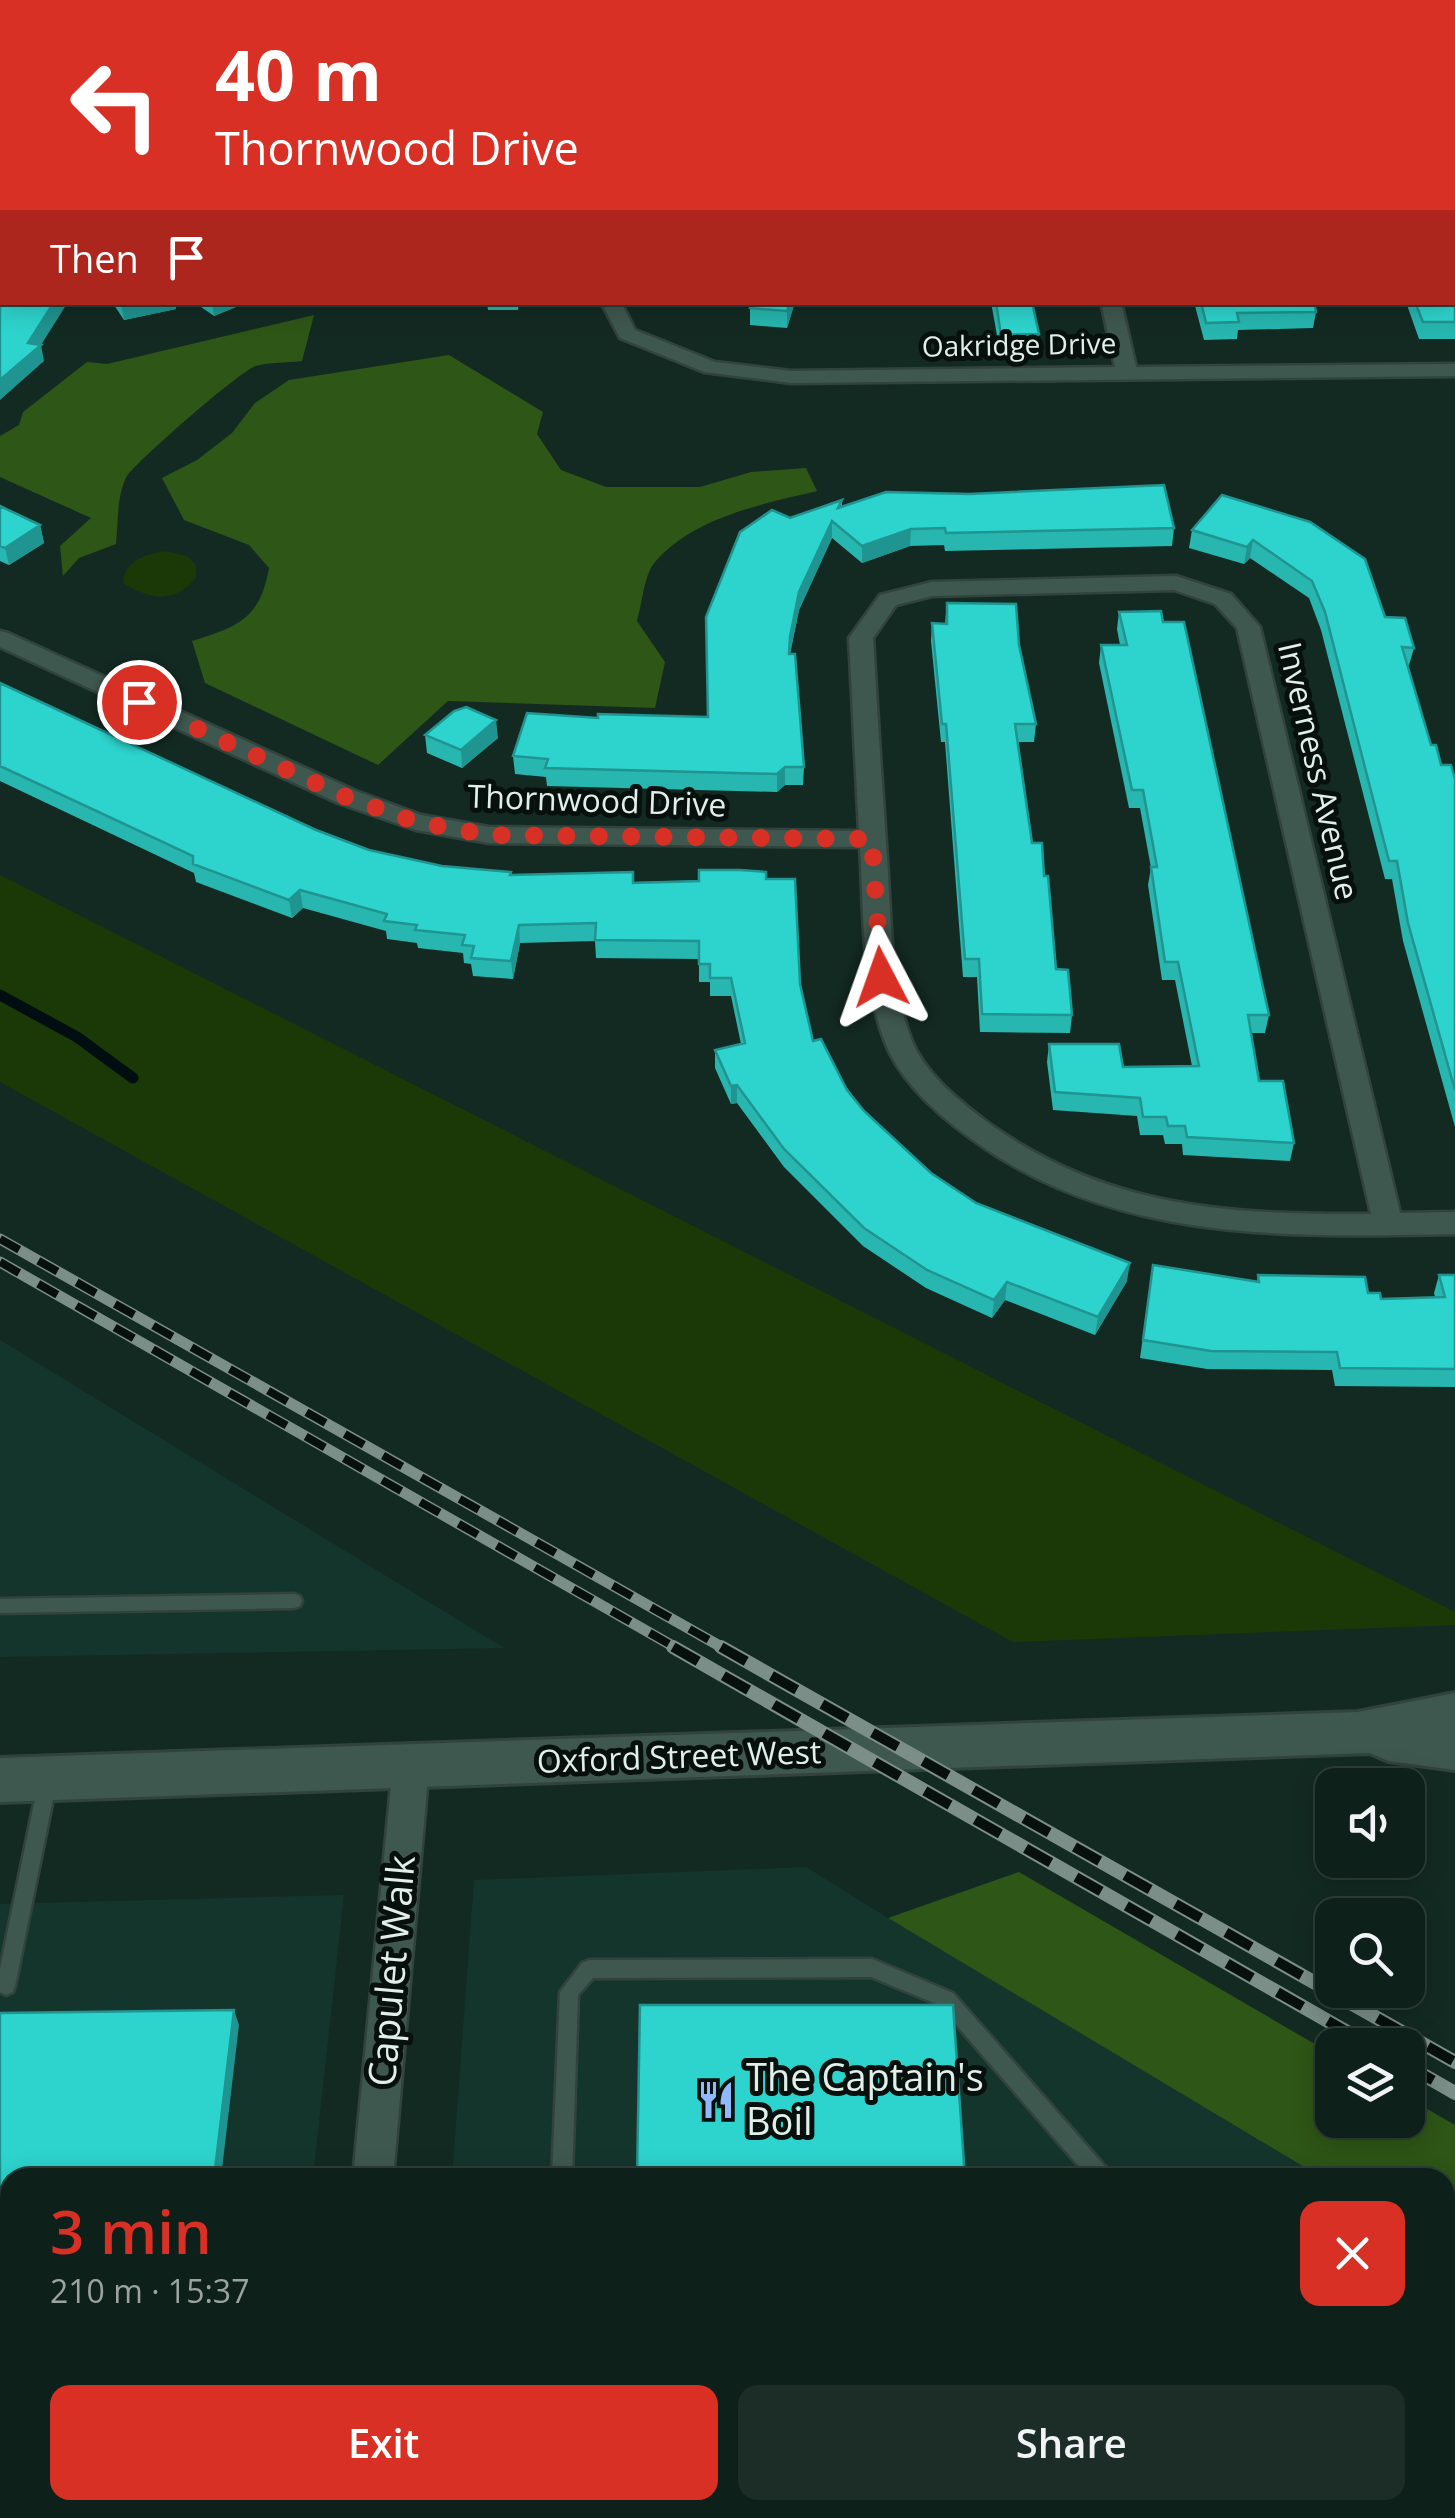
<!DOCTYPE html>
<meta charset="utf-8">
<style>
:root{--surface:#0e201a;--page:#1c2d27;--text:#f1f3f6;--muted:#9ba3a2;--line:#2e3e39;--accent:#d93025}
body{margin:0;font-family:"Open Sans",sans-serif;background:var(--page);color:var(--text);height:100vh;display:flex;flex-direction:column;font-size:38px;white-space:nowrap}
*{box-sizing:border-box;margin:0}
p{font-size:32px;color:var(--muted)}
.icon{flex:none;width:55px;height:55px;fill:none;stroke:currentColor;stroke-width:2;stroke-linecap:round;stroke-linejoin:round}
.map{position:relative;flex:1;overflow:hidden}
.drawer{position:absolute;left:0px;top:2168px;width:1455px;height:352px;display:flex;flex-direction:column;background:var(--surface);border-radius:30px 30px 0 0;box-shadow:0 5px 25px #0003,0 0 0 2px var(--line)}
.drawer>*{flex:none}
.top-card{position:absolute;left:0px;top:0px;width:1455px;height:305px;box-shadow:0 5px 25px #0003,0 0 0 2px var(--line);background:#d93025;color:#fff;overflow:hidden}
.controls{position:absolute;left:1315px;top:1768px;display:grid;gap:20px}
.controls a{display:grid;place-items:center;width:110px;height:110px;border-radius:20px;background:var(--surface);box-shadow:0 5px 25px #0003,0 0 0 2px var(--line);font-size:50px}
.pin{position:absolute;display:grid;place-items:center;width:85px;height:85px;color:#fff;margin:-42px;border:5px solid #fff;border-radius:50%;box-shadow:0 2px 10px #0007}
.me{position:absolute;width:110px;margin:-55px;rotate:356deg;stroke-linejoin:round;filter:drop-shadow(0 0 8px #0008)}
.turn{display:flex;align-items:center;gap:35px;height:210px;padding:0 50px;font-size:45px}
.turn .icon{width:130px;height:130px;stroke-width:2.5}
.turn b{display:block;font-size:70px;line-height:85px}
.then{display:flex;align-items:center;height:95px;padding:0 50px;background:#0003;gap:20px;font-size:38px}
.round{display:grid;place-items:center;flex:none;width:105px;height:105px;border-radius:20px;background:var(--page)}
.summary{display:flex;align-items:center;justify-content:space-between;height:170px;padding:0 50px}
h1{font-size:60px;font-weight:600;line-height:75px;color:var(--accent)}
.action{display:flex;gap:20px;margin-top:auto;padding:20px 50px}
.action a{flex:1;height:115px;border-radius:20px;background:var(--accent);color:#fff;font-size:40px;font-weight:600;line-height:115px;text-align:center}
.action a+a{background:var(--page);color:var(--text)}
.map>svg:first-child{display:block}
.built{fill:#14352c}
.green{fill:#1b3906}
.forest{fill:#2e5616}
.lines{fill:none;stroke-linecap:round;stroke-linejoin:round}
.stream{stroke:#000e11;stroke-width:11}
.service-casing{stroke:#32433d;stroke-width:5}
.minor-casing{stroke:#32433d;stroke-width:5}
.tertiary-casing{stroke:#32433d;stroke-width:4}
.secondary-casing{stroke:#32433d;stroke-width:6}
.service{fill:#3f584f;fill-rule:evenodd}
.minor{fill:#3f584f;fill-rule:evenodd}
.tertiary{fill:#3f584f;fill-rule:evenodd}
.secondary{fill:#3f584f;fill-rule:evenodd}
.rail-far1-casing{stroke:#7b8e88;stroke-width:11}
.rail-casing{stroke:#7b8e88;stroke-width:14}
.rail-far1{stroke:#07100d;stroke-width:8;stroke-dasharray:22;stroke-linecap:butt}
.rail{stroke:#07100d;stroke-width:10;stroke-dasharray:29;stroke-linecap:butt}
.wall{fill:#27b6b0}
.shaded-wall{fill:#209490}
.building{fill:#2dd4cd;stroke:#209490;stroke-width:2.5}
.route{stroke:#d93025;stroke-width:18;stroke-dasharray:0 32.4}
.labels{text-anchor:middle;stroke-width:10;stroke-linejoin:round;paint-order:stroke}
.far-street-label{font-size:28px;fill:#e1efea;stroke:#07100d}
.street-label{font-size:32px;fill:#e1efea;stroke:#07100d}
.near-street-label{font-size:38px;fill:#e1efea;stroke:#07100d}
.near-poi-label{font-size:38px;fill:#e1efea;stroke:#07100d;text-anchor:start}
</style>
<div class="map">
<svg width="1455" height="2518" viewBox="0 0 1455 2518">
<rect width="100%" height="100%" fill="#132a23"/>
<path class="built" d="M0 1340 504 1648 0 1657Z
M806 1867 888 1918 1321 2177 452 2178 474 1880Z
M344 1895 313 2177 10 2178V2510H275V2518H0V1904Z
M1445 2251 1455 2257V2518H426V2510H1445Z"/>
<path class="green" d="M165 551 187 556 196 565V578C173 604 152 600 123 583 125 559 146 555 165 551Z
M0 875 1455 1612V1625L1013 1642 0 1082Z"/>
<path class="forest" d="M314 315 302 361C287 363 269 362 256 366 241 370 137 461 127 476 117 493 118 524 116 544L79 558 63 576 60 546 91 518 0 477V436L19 425 23 412 87 362 107 364Z
M449 355 543 412 537 434 561 470 606 487H700L751 472 806 468 817 491C763 504 694 517 655 562 644 574 642 605 637 621L665 662 655 708 448 701 378 765 205 683 192 641C238 627 260 619 269 568L249 545 184 520 162 478 197 460 232 433 255 403 289 380Z
M1019 1872 1332 2054V2120H1408V2098L1455 2125V2258L1445 2252V2178L1321 2177 888 1918Z"/>
<g class="lines">
<path class="stream" d="M0 995 77 1037 133 1078"/>
<g class="service-casing">
<path id="service" d="M294 1594 300 1596 302 1601 300 1606 294 1608 0 1613V1599Z
M47 1776 53 1778 56 1784 15 1986 13 1992 6 1995 0 1992V1969L38 1784 41 1778Z
M872 1959 953 1993 1109 2171 1112 2178H1089L939 2005 871 1977 593 1978 578 1995 572 2178H552L560 1992 582 1963 589 1960Z
M1445 2330 1455 2332V2352L1445 2350Z
M532 2510H554L553 2518H531Z
M1103 2510H1125V2518H1103Z
M1298 2510H1320L1322 2518H1300Z"/>
</g>
<g class="minor-casing">
<path id="minor" d="M1039 0H1055L1056 2H1040Z
M1452 66H1455V76H1452Z
M1452 128H1455V143H1452Z
M0 238H2V250H0Z
M601 302H621L635 330 715 362 791 371 1115 367 1101 302H1121L1136 367 1455 364V376L791 383 704 372 620 338Z
M1176 576 1231 594 1260 627 1400 1213 1455 1212V1234C1285 1237 1111 1243 969 1137 936 1113 900 1081 885 1042 861 981 864 911 860 847L489 843 416 830 338 803 0 647V631L8 633 356 791 421 815 489 827 859 831 849 638 880 595 932 582ZM1174 590 1215 604 1237 628 1371 1214C1229 1215 1106 1208 987 1122 959 1101 924 1073 911 1039 890 982 891 918 887 858 882 785 877 711 873 638L896 605 932 596Z
M411 1750 424 1754 429 1765 393 2178H353L393 1765 398 1754Z
M321 2510H365V2518H321Z"/>
</g>
<g class="tertiary-casing">
<path id="tertiary" d="M609 0H629V2H609Z
M0 63 2 64V77H0Z"/>
</g>
<g class="secondary-casing">
<path id="secondary" d="M1455 1693V1770L1388 1761 1370 1753 0 1802V1758L1358 1712Z"/>
</g>
<use href="#service" class="service"/>
<use href="#minor" class="minor"/>
<use href="#tertiary" class="tertiary"/>
<use href="#secondary" class="secondary"/>
<g class="rail-far1-casing">
<path id="rail-far1" d="M0 1239 725 1649
M0 1262 678 1649"/>
</g>
<g class="rail-casing">
<path id="rail" d="M673 1647 1370 2045
M721 1647 1455 2062
M1408 2066 1455 2093"/>
</g>
<use href="#rail-far1" class="rail-far1"/>
<use href="#rail" class="rail"/>
</g>
<path class="wall" d="M1455 295V339H1419L1407 305V302H1452Z
M112 302H175L176 309 124 320Z
M194 302H248L214 316Z
M487 302H519L518 310H488Z
M697 302H742V305L699 306Z
M752 302H795L787 328 750 325V308Z
M991 302H1032L1039 334 1037 351 1000 352Z
M1194 302H1314L1316 312 1313 328 1238 330 1237 339 1204 340Z
M1222 495 1385 617 1414 648 1409 665H1407L1431 745 1441 765 1455 779V1127L1403 941 1392 879H1385L1321 630 1309 598 1250 558 1244 564 1189 548 1192 530Z
M842 500V507L1174 528 1172 546 945 551 944 545 910 546 862 563 832 538 799 610 790 654 804 767 803 785H785L777 792 547 786 546 777 515 774 513 756 598 718 708 717 790 518Z
M0 506 40 525 44 543 9 565 0 561Z
M947 603 1019 645 1036 724 1034 742H1017L1032 843 1044 876 1056 969 1072 1015 1070 1033 980 1032 977 977H963L945 742H941L931 641 932 623 945 624Z
M1119 612 1269 1015 1265 1033H1251L1259 1081 1294 1143 1290 1161 1183 1155 1182 1144H1165L1163 1135H1140L1137 1116 1053 1110 1047 1062 1049 1044 1123 1067 1192 1066 1175 980H1162L1148 885 1151 868 1140 808H1129L1099 663 1101 645H1120L1117 629Z
M0 683 316 830 369 850 442 866 511 875 634 882 766 879 800 984 813 1041 864 1111 931 1173 976 1203 1127 1281 1095 1335 1005 1300 992 1318 926 1288 863 1246 784 1167 737 1103 731 1104 715 1068V1050L741 1044 731 996H710V982H699V959L596 958 595 941 520 943 513 979 473 976 471 964 464 963 463 953 418 948 417 943 387 939 386 931 303 908 292 918 196 882 194 873 0 781Z
M425 735 498 738 462 768 427 753Z
M1153 1265 1257 1281 1258 1275 1368 1293 1381 1299 1435 1297 1434 1293 1439 1275H1455V1387L1335 1386 1332 1370 1207 1369 1140 1358Z"/>
<path class="shaded-wall" d="M0 195H2V210L0 211Z
M54 302H68L41 345 44 361 0 400V380L28 343Z
M126 302H175L176 309 124 320 121 304Z
M212 302H248L214 316Z
M790 302H795L787 328V311Z
M832 521V538L799 610 790 654V637L799 592Z
M40 525 44 543 9 565 5 548Z
M911 529 910 546 862 563V546Z
M1253 540 1250 558 1244 564 1247 547Z
M496 720 498 738 462 768 461 750Z
M785 767V785L777 792V774Z
M300 890 303 908 292 918 289 900Z
M519 925 520 943 513 979 511 961Z
M737 1085V1103L731 1104V1086Z
M1130 1263 1127 1281 1095 1335 1098 1317Z
M1007 1282 1005 1300 992 1318 994 1300Z
M234 2010 239 2025 221 2178H214Z
M137 2510H145L144 2518H136Z"/>
<path class="building" d="M504 0H546V2H504Z
M687 0H728V2H687Z
M934 0H986V2H934Z
M1125 0H1163V2H1125Z
M0 174 2 176V195H0Z
M2 259V302H54L28 343 41 345 0 380V267Z
M1452 288 1455 295V322H1423L1415 302H1452Z
M752 302H790L787 311 750 308Z
M996 302H1032L1039 334 1001 335Z
M1201 302H1314L1316 312 1237 313 1239 322 1206 323Z
M1164 485 1174 528 946 533 945 528 911 529 862 546 832 521 799 592 790 637 789 654H795L804 767H785L777 774 545 768 548 759 513 756 527 713 598 718V714L708 717 706 617 740 532 772 510 790 518 842 500 838 508 886 492 970 494Z
M1222 495 1310 522 1365 559 1385 617 1405 618 1414 648 1402 647 1431 745H1436L1441 765H1451L1455 779V1090L1408 923 1397 861H1389L1325 612 1312 581 1253 540 1247 547 1192 530Z
M0 506 40 525 5 548 0 546Z
M947 603 1016 604 1019 645 1036 724H1015L1032 843H1042L1044 876H1048L1056 969 1068 970 1072 1015 982 1014 979 959H965L946 724H942L932 623 947 624Z
M1161 611 1163 622H1184L1269 1015H1248L1259 1081H1283L1294 1143 1187 1137 1185 1126H1168L1166 1117H1143L1140 1098 1055 1092 1049 1044H1119L1123 1067 1199 1066 1178 962H1165L1151 867H1157L1143 790H1132L1101 645H1127L1119 612Z
M0 683 316 830 369 850 442 866 511 872 510 875 633 872V883L699 881V870H740L766 872V879H795L800 984 813 1041 821 1039 847 1090 864 1111 931 1173 976 1203 1130 1263 1098 1317 1007 1282 994 1300 927 1270 864 1228 784 1149 737 1085 731 1086 715 1050 745 1043 731 978H710V964H699V941L595 940 596 923 519 925 511 961 471 958 474 946 462 945 465 935 415 930 417 925 384 921 387 914 300 890 289 900 193 864V856L0 766Z
M466 707 496 720 461 750 425 735 454 711Z
M1153 1265 1259 1282 1258 1275 1365 1277 1368 1293H1380L1381 1299 1445 1297 1439 1275H1455V1369L1340 1368 1337 1352 1211 1351 1143 1340Z
M640 2005H953L965 2178H637Z
M234 2010 214 2178H10V2510H137L136 2518H0V2013Z
M631 2510H988V2518H631Z"/>
<g class="lines">
<path class="route" d="M139 702 346 797 416 822 489 835 872 839 881 977"/>
</g>
<defs>
<g id="restaurant-bare" transform="scale(3)"><path d="M-5-6h1v4h1v-4h1v4h1v-4h1v5L-1.5 .5V6h-2V.5L-5-1ZM5-6V6H3V1.5H1.5Q1.5-4 5-6Z" fill="#91b8fd" stroke="#07100d" stroke-width="2.5" paint-order="stroke"/></g>
</defs>
<g fill-rule="evenodd">
<use href="#restaurant-bare" x="716" y="2100"/>
</g>
<g class="labels">
<g class="far-street-label">
<text transform="translate(1019 345) rotate(-1)" y="10">Oakridge Drive</text>
</g>
<g class="street-label">
<text transform="translate(1318 771) rotate(77)" y="11">Inverness Avenue</text>
<text transform="translate(597 801) rotate(2)" y="11">Thornwood Drive</text>
<text transform="translate(679 1757) rotate(-2)" y="11">Oxford Street West</text>
</g>
<g class="near-street-label">
<text transform="translate(392 1971) rotate(-85)" y="13">Capulet Walk</text>
</g>
<g class="near-poi-label">
<text x="746" y="2091">The Captain's<tspan x="746" dy="44">Boil</tspan></text>
</g>
</g>
</svg>
<div class="controls">
<a><svg class="icon" aria-label="sound" viewBox="0 0 24 24"><path d="M4 9h4l5-4v14l-5-4H4zM17 9q2 3 0 6"/></svg></a>
<a><svg class="icon" aria-label="search" viewBox="0 0 24 24"><circle cx="10" cy="10" r="6"/><path d="M15 15l6 6"/></svg></a>
<a><svg class="icon" aria-label="layers" viewBox="0 0 24 24"><path d="M12 4l9 5-9 5-9-5zM3 14l9 5 9-5"/></svg></a>
</div>
<div class="pin" style="left:139px;top:702px;background:#d93025"><svg class="icon" aria-label="arrive" viewBox="0 0 24 24"><path d="M6 21V4h12l-3 4 3 4H6"/></svg></div>
<svg class="me" style="left:881px;top:977px" viewBox="-20 -20 40 40"><path d="M0-17L14 15 0 8-14 15z" fill="#d93025" stroke="#fff" stroke-width="4"/></svg>
<div class="top-card">
<div class="turn"><svg class="icon" aria-label="left" viewBox="0 0 24 24"><path d="M17 20v-9H6M10 6l-5 5 5 5"/></svg><div><b>40 m</b>Thornwood Drive</div></div>
<div class="then">Then<svg class="icon" aria-label="arrive" viewBox="0 0 24 24"><path d="M6 21V4h12l-3 4 3 4H6"/></svg></div>
</div>
<section class="drawer">
<div class="summary"><div><h1>3 min</h1><p>210 m · 15:37</p></div><a class="round" style="background:#d93025;color:#fff"><svg class="icon" aria-label="close" viewBox="0 0 24 24"><path d="M6 6l12 12M18 6L6 18"/></svg></a></div>
<div class="action"><a>Exit</a><a>Share</a></div>
</section>
</div>
